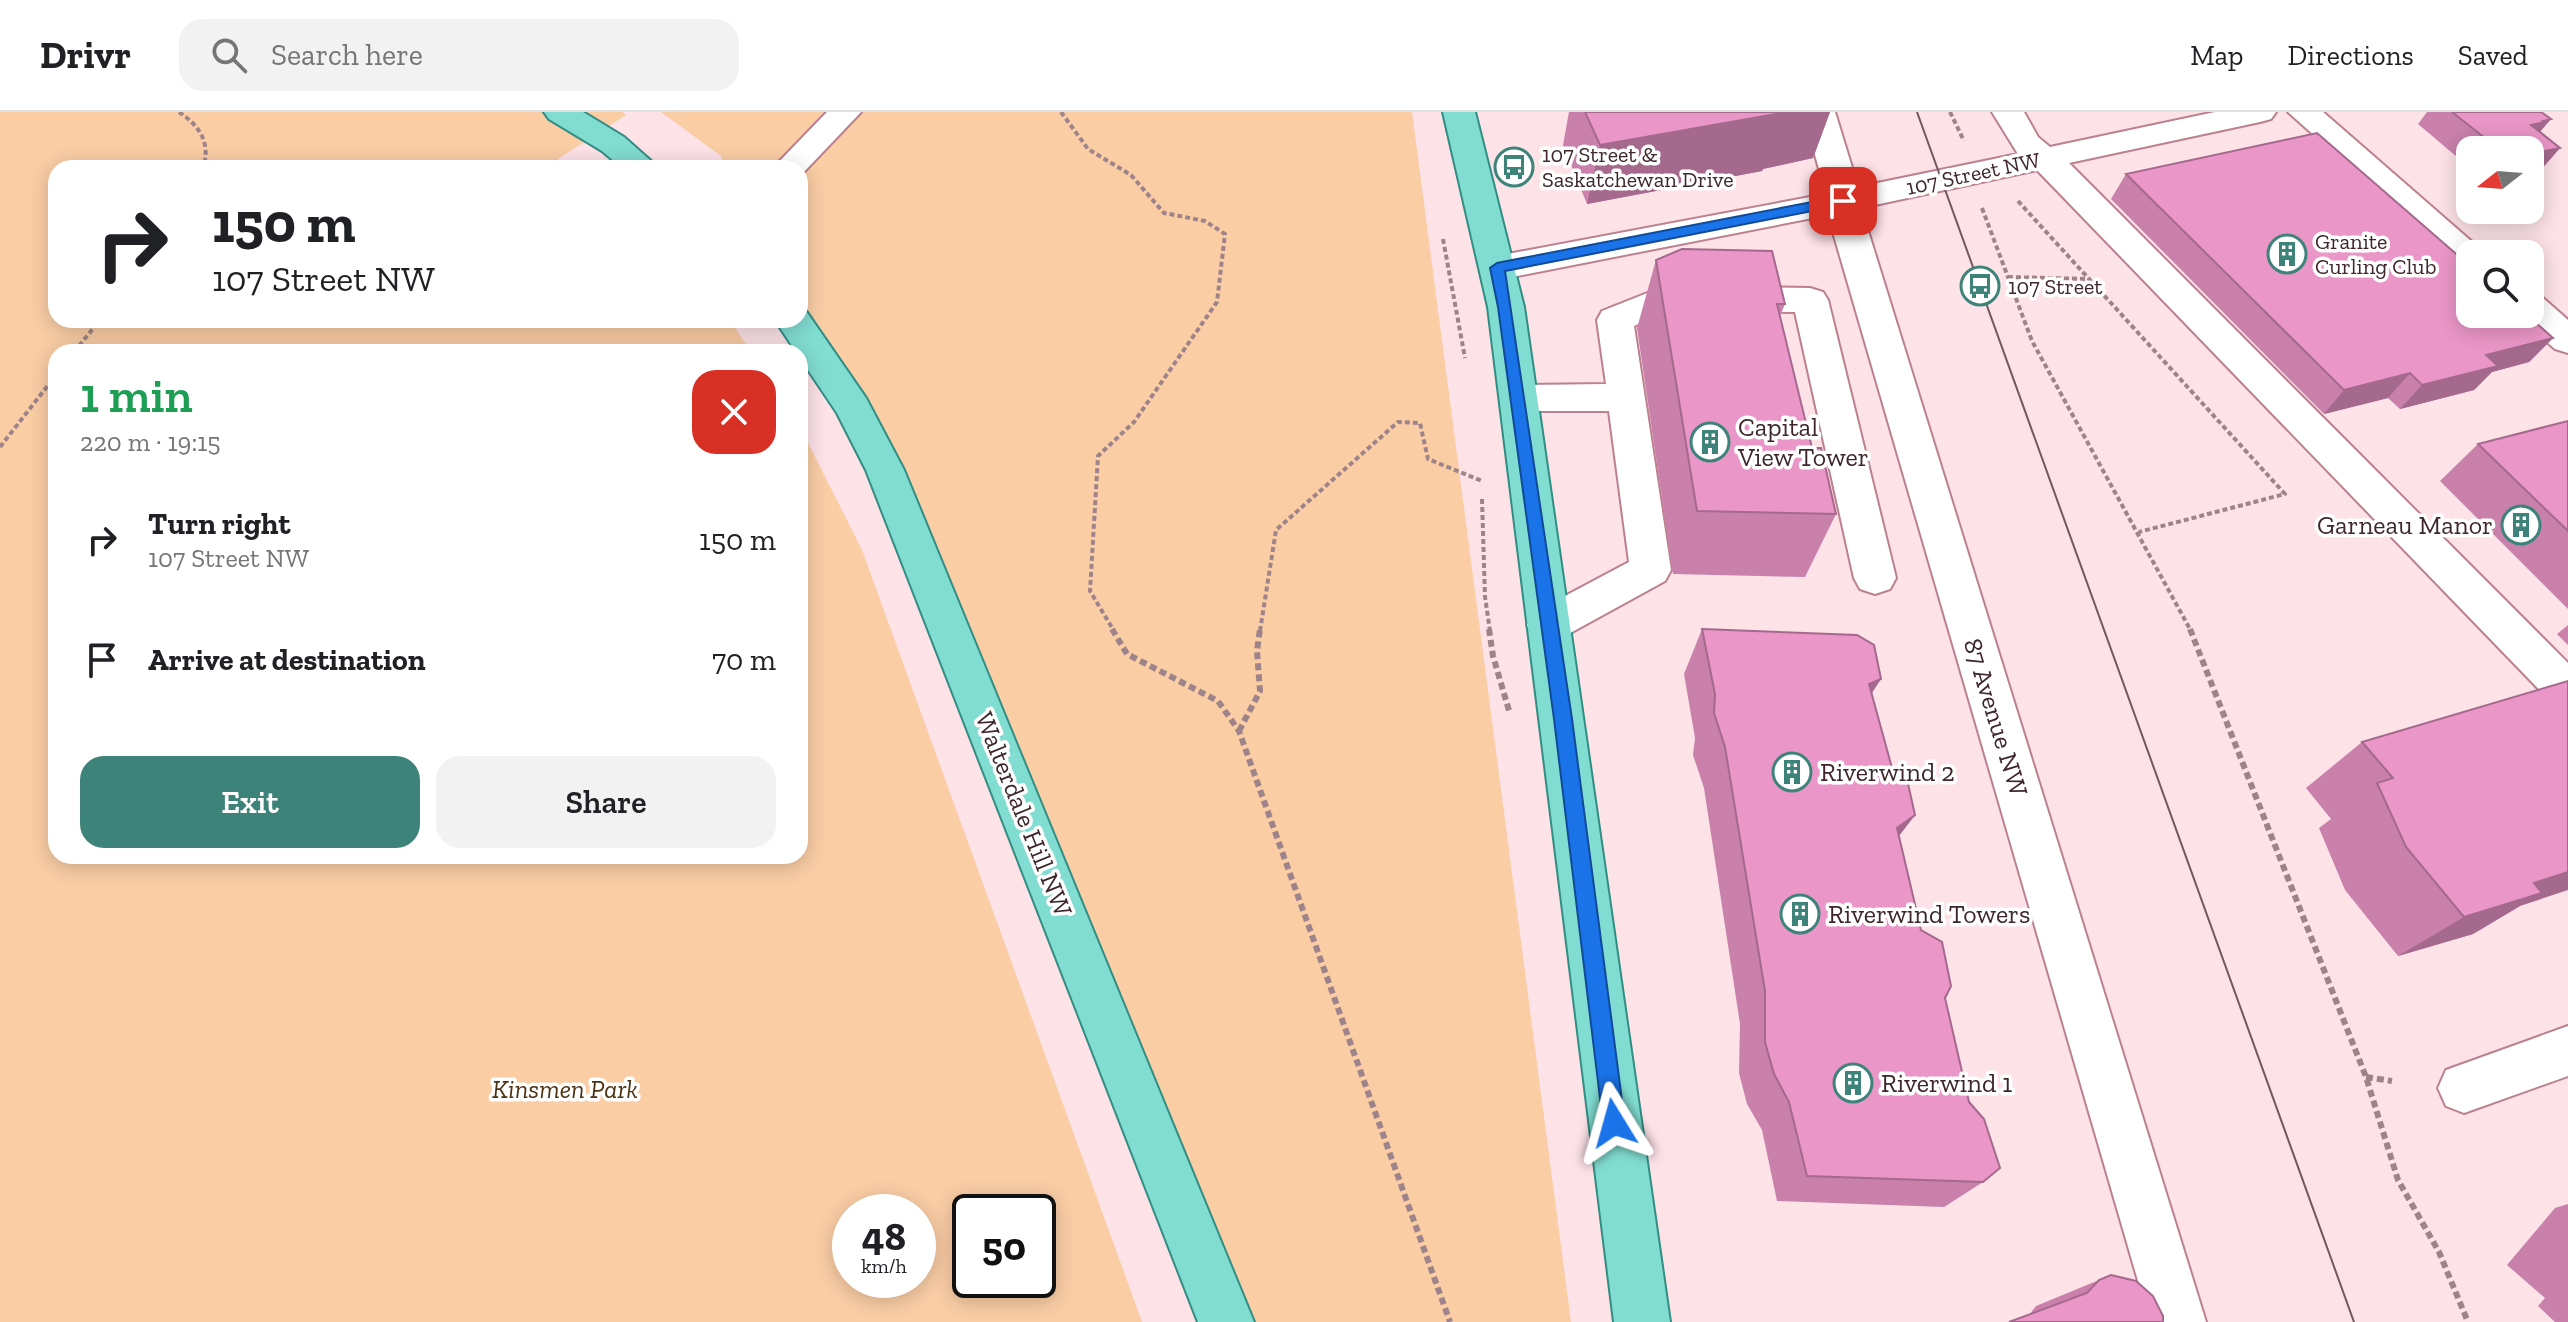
<!DOCTYPE html>
<meta charset="utf-8">
<style>
:root{--surface:#fff;--page:#f2f2f2;--text:#202124;--muted:#757577;--line:#e0e0e0;--accent:#3e837a}
body{margin:0;font-family:"Zilla Slab",serif;background:var(--page);color:var(--text);height:100vh;display:flex;flex-direction:column;font-size:30px;white-space:nowrap}
*{box-sizing:border-box;margin:0}
p{font-size:26px;color:var(--muted)}
.icon{flex:none;width:44px;height:44px;fill:none;stroke:currentColor;stroke-width:2;stroke-linecap:round;stroke-linejoin:round}
.map{position:relative;flex:1;overflow:hidden}
.details{position:absolute;left:48px;top:232px;width:760px;height:520px;display:flex;flex-direction:column;background:var(--surface);border-radius:24px;box-shadow:0 4px 20px #0003}
.details>*{flex:none}
.top-card{position:absolute;left:48px;top:48px;width:760px;height:168px;border-radius:24px;box-shadow:0 4px 20px #0003;background:#fff;color:var(--text);overflow:hidden}
.needle{width:52px;rotate:253deg}
.controls{position:absolute;left:2456px;top:24px;display:grid;gap:16px}
.controls a{display:grid;place-items:center;width:88px;height:88px;border-radius:16px;background:var(--surface);box-shadow:0 4px 20px #0003;font-size:40px}
.speed{position:absolute;left:832px;top:1082px;display:flex;gap:16px;font-size:40px;font-weight:700;text-align:center}
.speed>*{display:grid;place-content:center;width:104px;height:104px;border-radius:50%;background:var(--surface);box-shadow:0 4px 20px #0003;line-height:1}
.speed small{font-size:20px;font-weight:400}
.speed .limit{border:4px solid #111;border-radius:12px;background:#fff;color:#111}
.pin{position:absolute;display:grid;place-items:center;width:68px;height:68px;color:#fff;margin:-34px;border-radius:16px;box-shadow:0 4px 12px #0006}
.me{position:absolute;width:88px;margin:-44px;rotate:352deg;stroke-linejoin:round;filter:drop-shadow(0 0 6px #0008)}
.turn{display:flex;align-items:center;gap:28px;height:168px;padding:0 32px;font-size:36px}
.turn .icon{width:104px;height:104px;stroke-width:2.5}
.turn b{display:block;font-size:56px;line-height:68px}
.round{display:grid;place-items:center;flex:none;width:84px;height:84px;border-radius:24px;background:var(--page)}
.headline{display:flex;align-items:center;justify-content:space-between;height:136px;padding:0 32px}
h1{font-size:48px;font-weight:600;line-height:60px;color:#1e9e55}
.action{display:flex;gap:16px;margin-top:auto;padding:16px 32px}
.action a{flex:1;height:92px;border-radius:24px;background:var(--accent);color:#fff;font-size:32px;font-weight:600;line-height:92px;text-align:center}
.action a+a{background:var(--page);color:var(--text)}
ul{padding:0;list-style:none}
li{display:flex;align-items:center;gap:24px;height:120px;padding:0 32px}
li div{flex:1}
li b{display:block;font-size:30px}
li em{font-style:normal}
header{display:flex;align-items:center;gap:48px;box-sizing:border-box;height:112px;padding:0 40px;background:var(--surface);border-bottom:2px solid var(--line)}
header strong{font-size:38px}
nav{display:flex;gap:44px;margin-inline-start:auto;font-size:28px}
.search{width:560px;height:72px;background:var(--page);display:flex;align-items:center;gap:20px;box-sizing:border-box;padding:0 28px;border-radius:24px;color:var(--muted);font-size:30px}
.map>svg:first-child{display:block}
.green{fill:#facda5;fill-rule:evenodd}
.lines{fill:none;stroke-linecap:round;stroke-linejoin:round}
.minor-casing{stroke:#bc808f;stroke-width:4}
.major-casing{stroke:#338d83;stroke-width:4}
.path-far1{stroke:#9e848a;stroke-width:4;stroke-dasharray:5 3;stroke-linecap:butt}
.path{stroke:#9e848a;stroke-width:6;stroke-dasharray:7 4;stroke-linecap:butt}
.minor{fill:#fff;fill-rule:evenodd}
.major{fill:#81dcd1;fill-rule:evenodd}
.tram{stroke:#72595e;stroke-width:2}
.wall{fill:#c981ac}
.shaded-wall{fill:#a4698c}
.building{fill:#ea96c8;stroke:#a4698c;stroke-width:2}
.route{fill:#1a73e8;stroke:#114b97;stroke-width:2}
.labels{text-anchor:middle;stroke-width:7;stroke-linejoin:round;paint-order:stroke}
.far-poi-label{font-size:22px;fill:#3e262b;stroke:#fff;text-anchor:start}
.far-street-label{font-size:22px;fill:#3e262b;stroke:#fff}
.poi-label{font-size:26px;fill:#3e262b;stroke:#fff;text-anchor:start}
.street-label{font-size:26px;fill:#3e262b;stroke:#fff}
.park-label{font-size:26px;font-style:italic;fill:#4e3214;stroke:#fff}
</style>
<header>
<strong>Drivr</strong>
<div class="search"><svg class="icon" aria-label="search" viewBox="0 0 24 24"><circle cx="10" cy="10" r="6"/><path d="M15 15l6 6"/></svg>Search here</div>
<nav><a>Map</a><a>Directions</a><a>Saved</a></nav>
</header>
<div class="map">
<svg width="2568" height="1210" viewBox="0 0 2568 1210">
<rect width="100%" height="100%" fill="#fde2e8"/>
<path class="green" d="M0 0H623L626 3 558 47 569 56H56V208H730L751 240H56V744H800V315L862 438 1142 1210H0ZM850 1100H918V1168H850ZM970 1100H1038V1168H970Z
M661 0H1412L1571 1210H1253L843 257 800 195V56H726L721 44Z"/>
<g class="lines">
<g class="minor-casing">
<path id="minor" d="M827 0H861L801 63 800 56H773Z
M1803 0H1835L1858 75 2018 42 1992 0H2024L2038 25 2050 35 2215 0H2276L2271 7 2260 10 2069 51 2568 551V597L2553 592 2037 58 1861 96 2206 1210H2150L1828 103 1497 168 1485 164 1480 156 1485 148 1497 144 1826 82Z
M2288 0H2323L2486 142H2470V155L2458 152Z
M1665 174 1810 176 1823 180 1828 188 1896 466 1890 477 1875 482 1860 477 1854 466 1795 200 1670 198 1634 214 1671 458 1665 469 1563 525 1548 530 1533 525 1527 513 1533 501 1629 450 1609 299H1519L1506 295 1500 286 1506 277 1519 273 1606 272 1597 208 1602 199Z
M2530 183 2543 186 2568 208V241L2555 237 2517 204 2530 202Z
M2568 914V964L2464 1001 2446 994 2438 976 2446 958Z"/>
</g>
<g class="major-casing">
<path id="major" d="M544 0H583L624 25 659 56H622L602 39 549 7Z
M1443 0H1475L1524 195 1670 1210H1614L1488 195Z
M800 198 806 199 866 286 904 358 1254 1210H1198L866 358 837 301 800 246V240H796L775 208H800Z"/>
</g>
<path class="path-far1" d="M179 0C200 14 211 31 203 56
M1061 0 1088 37 1131 63 1164 101 1205 109 1225 122 1217 190 1134 310 1098 344 1090 479 1114 519
M1950 0 1964 29
M2018 89 2285 382 2139 420
M1982 96 2032 229 2191 519
M1443 127 1465 246
M2008 165 2088 167
M74 240 100 208
M0 335 56 263
M1482 387 1485 485 1490 519
M1260 519 1276 418 1398 310 1420 311 1428 347 1482 369"/>
<path class="path" d="M1112 517 1127 542 1218 589 1239 619 1450 1210
M1489 517 1493 544 1510 602
M2190 517 2366 965 2398 1068 2439 1140 2468 1210
M1239 619 1260 579 1257 539 1260 517
M2366 965 2392 969"/>
<use href="#minor" class="minor"/>
<use href="#major" class="major"/>
<path class="tram" d="M1917 0 2354 1210"/>
</g>
<path class="wall" d="M1569 0H1830L1813 46 1763 57 1762 59 1587 92 1563 33Z
M2427 0H2541L2540 20 2560 36 2538 61 2530 62V38H2470V56L2418 12Z
M2126 62 2553 226 2529 250 2492 260 2474 278 2400 297 2388 286 2324 302 2111 87Z
M1656 148 1785 192 1780 204 1812 336 1836 402 1805 465 1673 462 1637 216Z
M2568 309V497L2440 369 2478 332Z
M2568 513V533L2557 522Z
M1702 517 1881 567 1871 581 1892 656 1915 703 1899 724 1921 818 1945 886 1983 1070 1944 1095 1777 1089 1762 1018 1747 992 1739 961 1740 912 1704 676 1693 643 1695 626 1684 562Z
M2362 630 2520 794 2473 822 2398 844 2345 778 2319 716 2331 707 2306 676Z
M2568 1092V1210H2555L2538 1194 2545 1186 2507 1153 2555 1096Z
M2099 1168 2163 1210 2029 1203 2036 1194Z"/>
<path class="shaded-wall" d="M1779 0H1830L1813 46 1763 57 1762 59 1587 92 1600 33Z
M2551 7 2530 32 2531 13Z
M2560 36 2538 61 2530 62V42Z
M2553 226 2529 250 2492 260 2474 278 2400 297 2422 273 2486 243Z
M2410 261 2388 286 2324 302 2344 278Z
M1881 567 1853 610 1869 572Z
M1915 703 1884 743 1897 716Z
M2568 760V778L2520 794 2473 822 2398 844 2464 805 2534 771Z"/>
<path class="building" d="M1585 0H1781V1L1600 33Z
M2452 0H2541L2551 7 2543 9 2545 10 2531 13 2560 36 2530 42V38H2500Z
M2317 21 2470 154V202H2526L2553 226 2486 243 2498 254 2422 273 2410 261 2344 278 2126 62Z
M1682 137 1772 139 1785 192H1777L1812 336H1821L1836 402 1697 399 1656 148Z
M2568 309V419L2478 332Z
M1702 517 1857 523 1874 533 1881 567 1869 572 1892 656 1907 667 1915 703 1897 716 1921 818 1942 830 1951 874 1945 886 1969 990 1984 1007 2000 1056 1983 1070 1807 1064 1789 990 1774 962 1765 930V879L1725 635 1714 601 1715 582Z
M2568 569V760L2534 771 2542 781 2464 805 2406 735 2377 671 2393 666 2362 630Z
M2111 1163 2136 1169 2153 1184 2163 1204V1210H2009L2087 1181 2099 1168Z"/>
<path class="route" d="M1843 84 1848 86V92L1505 159 1572 607 1625 1011 1622 1018 1614 1022 1606 1018 1603 1011 1554 607 1498 195 1490 156 1497 151Z"/>
<defs>
<g id="bus-ring" transform="scale(2)"><circle r="9.5" fill="#fff" stroke="#3e837a" stroke-width="1.5"/><path d="M-5-6H5V4H4V6H2V4H-2V6H-4V4H-5ZM-3.5-4V0h7V-4ZM-3.5 1.2v1.5H-2V1.2ZM2 1.2v1.5H3.5V1.2Z" fill="#3e837a"/></g>
<g id="building-ring" transform="scale(2)"><circle r="9.5" fill="#fff" stroke="#3e837a" stroke-width="1.5"/><path d="M-4-6H4V6H1V3H-1V6H-4ZM-2.5-4.3h1.7v1.8h-1.7ZM.8-4.3h1.7v1.8H.8ZM-2.5-1h1.7V.8h-1.7ZM.8-1h1.7V.8H.8Z" fill="#3e837a"/></g>
</defs>
<g fill-rule="evenodd">
<use href="#bus-ring" x="1514" y="55"/>
<use href="#building-ring" x="2287" y="142"/>
<use href="#bus-ring" x="1980" y="174"/>
<use href="#building-ring" x="1710" y="330"/>
<use href="#building-ring" x="2521" y="413"/>
<use href="#building-ring" x="1792" y="660"/>
<use href="#building-ring" x="1800" y="802"/>
<use href="#building-ring" x="1853" y="971"/>
</g>
<g class="labels">
<g class="far-poi-label">
<text x="1542" y="50">107 Street &amp;<tspan x="1542" dy="25">Saskatchewan Drive</tspan></text>
<text x="2315" y="137">Granite<tspan x="2315" dy="25">Curling Club</tspan></text>
<text x="2008" y="182">107 Street</text>
</g>
<g class="far-street-label">
<text transform="translate(1973 61) rotate(-12)" y="8">107 Street NW</text>
</g>
<g class="poi-label">
<text x="1738" y="324">Capital<tspan x="1738" dy="30">View Tower</tspan></text>
<text x="2493" y="422" text-anchor="end">Garneau Manor</text>
<text x="1820" y="669">Riverwind 2</text>
<text x="1828" y="811">Riverwind Towers</text>
<text x="1881" y="980">Riverwind 1</text>
</g>
<g class="street-label">
<text transform="translate(1996 605) rotate(73)" y="9">87 Avenue NW</text>
<text transform="translate(1024 702) rotate(68)" y="9">Walterdale Hill NW</text>
</g>
<g class="park-label">
<text x="565" y="986">Kinsmen Park</text>
</g>
</g>
</svg>
<div class="controls">
<a><svg class="needle" viewBox="-14 -14 28 28"><path d="M0-13l5 13h-10z" fill="#e53935"/><path d="M0 13l5-13h-10z" fill="#757577"/></svg></a>
<a><svg class="icon" aria-label="search" viewBox="0 0 24 24"><circle cx="10" cy="10" r="6"/><path d="M15 15l6 6"/></svg></a>
</div>
<div class="speed"><div>48<small>km/h</small></div><div class="limit">50</div></div>
<div class="pin" style="left:1843px;top:89px;background:#d93025"><svg class="icon" aria-label="arrive" viewBox="0 0 24 24"><path d="M6 21V4h12l-3 4 3 4H6"/></svg></div>
<svg class="me" style="left:1614px;top:1011px" viewBox="-20 -20 40 40"><path d="M0-17L14 15 0 8-14 15z" fill="#1a73e8" stroke="#fff" stroke-width="4"/></svg>
<div class="top-card">
<div class="turn"><svg class="icon" aria-label="right" viewBox="0 0 24 24"><path d="M7 20v-9h11M14 6l5 5-5 5"/></svg><div><b>150 m</b>107 Street NW</div></div>
</div>
<section class="details">
<div class="headline"><div><h1>1 min</h1><p>220 m · 19:15</p></div><a class="round" style="background:#d93025;color:#fff"><svg class="icon" aria-label="close" viewBox="0 0 24 24"><path d="M6 6l12 12M18 6L6 18"/></svg></a></div>
<ul>
<li><svg class="icon" aria-label="right" viewBox="0 0 24 24"><path d="M7 20v-9h11M14 6l5 5-5 5"/></svg><div><b>Turn right</b><p>107 Street NW</p></div><em>150 m</em></li>
<li><svg class="icon" aria-label="arrive" viewBox="0 0 24 24"><path d="M6 21V4h12l-3 4 3 4H6"/></svg><div><b>Arrive at destination</b></div><em>70 m</em></li>
</ul>
<div class="action"><a>Exit</a><a>Share</a></div>
</section>
</div>
